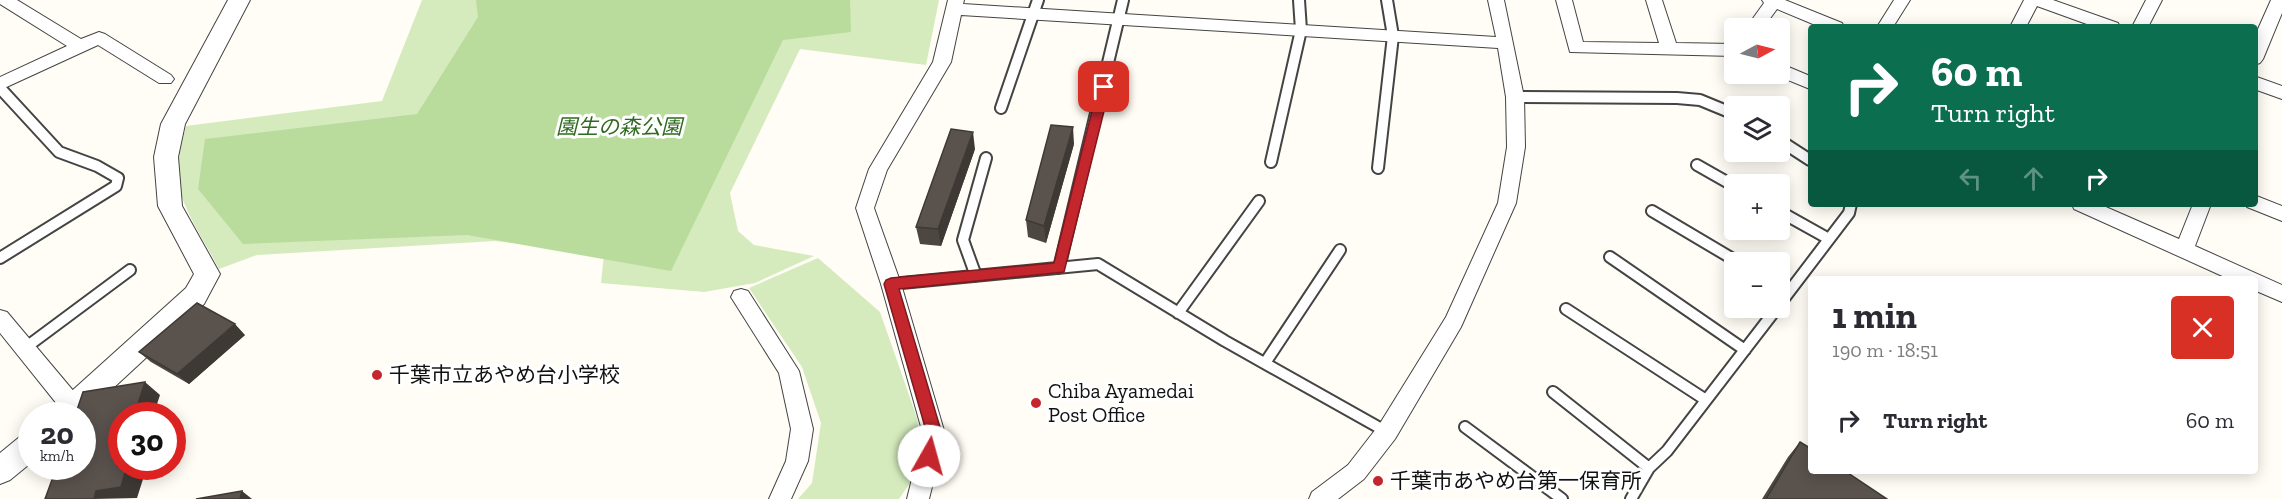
<!DOCTYPE html>
<meta charset="utf-8">
<style>
:root{--surface:#fff;--page:#f2f2f3;--text:#2b2b33;--muted:#7c7c81}
body{margin:0;font-family:"Zilla Slab","Noto Sans JP",serif;background:var(--page);color:var(--text);height:100vh;display:flex;flex-direction:column;font-size:22px;white-space:nowrap}
*{box-sizing:border-box;margin:0}
p{font-size:20px;color:var(--muted)}
.icon{flex:none;width:33px;height:33px;fill:none;stroke:currentColor;stroke-width:2;stroke-linecap:round;stroke-linejoin:round}
.map{position:relative;flex:1;overflow:hidden}
.sheet{position:absolute;left:1808px;top:276px;width:450px;height:198px;display:flex;flex-direction:column;background:var(--surface);border-radius:6px;box-shadow:0 3px 15px #0003}
.sheet>*{flex:none}
.banner{position:absolute;left:1808px;top:24px;width:450px;height:183px;border-radius:6px;box-shadow:0 3px 15px #0003;background:#0b6e4f;color:#fff;overflow:hidden}
.needle{width:39px;rotate:83deg}
.tools{position:absolute;left:1724px;top:18px;display:grid;gap:12px}
.tools a{display:grid;place-items:center;width:66px;height:66px;border-radius:6px;background:var(--surface);box-shadow:0 3px 15px #0003;font-size:30px}
.speed{position:absolute;left:18px;top:402px;display:flex;gap:12px;font-size:30px;font-weight:700;text-align:center}
.speed>*{display:grid;place-content:center;width:78px;height:78px;border-radius:50%;background:var(--surface);box-shadow:0 3px 15px #0003;line-height:1}
.speed small{font-size:15px;font-weight:400}
.speed .limit{border:9px solid #d22;background:#fff;color:#111}
.pin{position:absolute;display:grid;place-items:center;width:51px;height:51px;color:#fff;margin:-26px;border-radius:12px;box-shadow:0 3px 9px #0006}
.me{position:absolute;width:66px;margin:-33px;rotate:7deg;stroke-linejoin:round;filter:drop-shadow(0 0 4px #0008)}
.turn{display:flex;align-items:center;gap:21px;height:126px;padding:0 24px;font-size:27px}
.turn .icon{width:78px;height:78px;stroke-width:2.5}
.turn b{display:block;font-size:42px;line-height:51px}
.lanes{display:flex;align-items:center;height:57px;padding:0 24px;background:#0003;justify-content:center;gap:30px;direction:ltr}
.lanes .off{opacity:.35}
.round{display:grid;place-items:center;flex:none;width:63px;height:63px;border-radius:6px;background:var(--page)}
.summary{display:flex;align-items:center;justify-content:space-between;height:102px;padding:0 24px}
h1{font-size:36px;font-weight:700;line-height:45px}
ul{padding:0;list-style:none}
li{display:flex;align-items:center;gap:18px;height:84px;padding:0 24px}
li div{flex:1}
li b{display:block;font-size:22px}
li em{font-style:normal}
.map>svg:first-child{display:block}
.green{fill:#d5ebbd}
.forest{fill:#b9dc9c}
.lines{fill:none;stroke-linecap:round;stroke-linejoin:round}
.service-casing{stroke:#444;stroke-width:14}
.minor-casing{stroke:#444;stroke-width:2}
.tertiary-casing{stroke:#444;stroke-width:2}
.service{stroke:#fff;stroke-width:10}
.minor{fill:#fff;fill-rule:evenodd}
.tertiary{fill:#fff;fill-rule:evenodd}
.wall{fill:#4d4742}
.shaded-wall{fill:#3f3936}
.building{fill:#5a524d;stroke:#3f3936;stroke-width:1.5}
.route{fill:#c4262e;stroke:#7f191e;stroke-width:1.5}
.poi-dot{fill:#c4262e;stroke:#fff;stroke-width:2}
.labels{text-anchor:middle;stroke-width:6;stroke-linejoin:round;paint-order:stroke}
.park-label{font-size:21px;font-style:italic;fill:#2f6b1f;stroke:#fff}
.poi-label{font-size:21px;fill:#111;stroke:#fff;text-anchor:start}
</style>
<div class="map">
<svg width="2282" height="499" viewBox="0 0 2282 499">
<rect width="100%" height="100%" fill="#fffdf5"/>
<path class="green" d="M422 0H939L926 65 800 49 730 193 738 231 754 245 814 256 755 283 704 292 601 283 604 254 495 241 257 255 219 269C207 245 184 212 179 186 176 165 181 146 186 126L382 101Z
M818 258 880 312 917 418 921 450 912 480 899 499H798L812 483 821 423 802 367 749 288Z"/>
<path class="forest" d="M476 0H850L851 32 783 40 671 271 467 235 243 244 198 189 205 139 417 114 478 17Z"/>
<g class="lines">
<g class="service-casing">
<path id="service" d="M0 88 59 152 97 166 118 178 116 186 0 258
M1515 97 1677 98 1700 100 1734 114
M1001 108 1038 0
M1779 140 1810 160
M1271 162 1301 30 1299 0
M1697 165 1734 186
M1378 168 1393 36 1387 0
M1652 211 1738 262
M1779 211 1829 239
M1610 257 1745 350
M1059 268 1123 0
M976 276 963 240 986 158
M891 284 1098 264 1225 341 1387 432
M1779 305 1849 213 1851 204
M1566 309 1706 400
M1178 313 1259 201
M25 348 130 270
M1265 363 1340 250
M1553 392 1649 468
M1465 427 1562 499
M1631 499 1649 468 1667 451 1777 308"/>
</g>
<g class="minor-casing">
<path id="minor" d="M0 0H17L81 39 99 32 105 34 171 75 174 79 171 83H159L98 45 0 90V77L67 46 0 4Z
M948 0H964L963 4 1496 37 1488 0H1504L1524 97 1525 147 1516 203 1461 327 1395 439 1364 479 1338 499H1309L1312 492 1348 465 1379 425 1446 317 1498 203 1507 147 1506 97 1498 48 961 15 951 62 887 170 874 208 901 284 945 434 929 499H907L923 434 881 284 856 208 869 169 933 62Z
M1556 0H1572L1583 42 1659 43 1646 0H1662L1676 43 1734 44V56L1570 52Z
M1762 0H1785L1842 23 1844 27H1820L1777 9 1763 28H1746L1764 3Z
M1894 0H1910L1893 27H1877Z
M2024 0H2053L2118 23 2120 27H2095L2037 6 2026 27H2010Z
M2146 0H2162L2148 27H2132Z
M2271 0H2282V13L2263 59 2260 63 2254 65V38Z
M1779 63 1810 76V89L1773 74H1779Z
M2254 76 2282 86V99L2254 89Z
M2254 195 2282 206V221L2247 207 2246 204H2254Z
M2072 204H2099L2179 239 2193 204H2211L2195 246 2282 285V302L2254 290V279H2229L2074 209Z
M741 289 748 291 799 371 813 429 808 461 791 499H769L786 461 791 429 779 373 731 297 734 291Z
M0 310 7 312 81 400 84 407 81 414 75 416 65 414 0 333Z"/>
</g>
<g class="tertiary-casing">
<path id="tertiary" d="M228 0H250L185 124 178 157 182 206 220 274 204 304 82 417 50 416 54 407 186 288 194 274 158 206 154 157 161 124Z
M32 432V462L10 480 0 484V453L22 435Z"/>
</g>
<use href="#service" class="service"/>
<use href="#minor" class="minor"/>
<use href="#tertiary" class="tertiary"/>
</g>
<path class="wall" d="M1074 144 1046 243 1028 237 1026 220Z
M975 149 941 246 920 244 916 227Z
M245 335 189 384 151 362 139 352Z
M1800 442 1887 499H1762L1788 457Z"/>
<path class="shaded-wall" d="M1073 127 1074 144 1046 243 1044 226Z
M973 132 975 149 941 246 938 229Z
M235 324 245 335 189 384 177 374Z
M145 382 160 395 153 416H134Z
M122 454V466H137L136 470 144 476 137 498 94 499 96 491 118 466Z
M242 491 252 499H240Z"/>
<path class="building" d="M1051 125 1073 127 1044 226 1026 220Z
M951 129 973 132 938 229 916 227Z
M197 303 235 324 177 374 139 352Z
M145 382 134 416H122V454L118 466 122 465V466H127L121 487 96 491 94 499H45L57 466H82V416H75L83 392Z
M1800 442 1810 448V471H1845L1887 499H1766Z
M242 491 240 499H196Z"/>
<path class="route" d="M1104 83 1110 87 1064 272 899 289 942 434 934 461 929 463 923 461 921 456 927 434 884 284 886 280 891 278 1054 263 1098 87Z"/>
<g class="poi-dot">
<circle cx="377" cy="375" r="6"/>
<circle cx="1036" cy="403" r="6"/>
<circle cx="1378" cy="481" r="6"/>
</g>
<g class="labels">
<g class="park-label">
<text x="619" y="134">園生の森公園</text>
</g>
<g class="poi-label">
<text x="389" y="382">千葉市立あやめ台小学校</text>
<text x="1048" y="398">Chiba Ayamedai<tspan x="1048" dy="24">Post Office</tspan></text>
<text x="1390" y="488">千葉市あやめ台第一保育所</text>
</g>
</g>
</svg>
<div class="tools">
<a><svg class="needle" viewBox="-14 -14 28 28"><path d="M0-13l5 13h-10z" fill="#e53935"/><path d="M0 13l5-13h-10z" fill="#7c7c81"/></svg></a>
<a><svg class="icon" aria-label="layers" viewBox="0 0 24 24"><path d="M12 4l9 5-9 5-9-5zM3 14l9 5 9-5"/></svg></a>
<a>+</a>
<a>−</a>
</div>
<div class="speed"><div>20<small>km/h</small></div><div class="limit">30</div></div>
<div class="pin" style="left:1104px;top:87px;background:#d93025"><svg class="icon" aria-label="arrive" viewBox="0 0 24 24"><path d="M6 21V4h12l-3 4 3 4H6"/></svg></div>
<svg class="me" style="left:929px;top:456px" viewBox="-20 -20 40 40"><circle r="19" fill="#fff"/><path d="M0-13L10 11 0 6-10 11z" fill="#c4262e"/></svg>
<div class="banner">
<div class="turn"><svg class="icon" aria-label="right" viewBox="0 0 24 24"><path d="M7 20v-9h11M14 6l5 5-5 5"/></svg><div><b>60 m</b>Turn right</div></div>
<div class="lanes"><svg class="icon off" aria-label="left" viewBox="0 0 24 24"><path d="M17 20v-9H6M10 6l-5 5 5 5"/></svg><svg class="icon off" aria-label="ahead" viewBox="0 0 24 24"><path d="M12 20V5M6 11l6-6 6 6"/></svg><svg class="icon" aria-label="right" viewBox="0 0 24 24"><path d="M7 20v-9h11M14 6l5 5-5 5"/></svg></div>
</div>
<section class="sheet">
<div class="summary"><div><h1>1 min</h1><p>190 m · 18:51</p></div><a class="round" style="background:#d93025;color:#fff"><svg class="icon" aria-label="close" viewBox="0 0 24 24"><path d="M6 6l12 12M18 6L6 18"/></svg></a></div>
<ul>
<li><svg class="icon" aria-label="right" viewBox="0 0 24 24"><path d="M7 20v-9h11M14 6l5 5-5 5"/></svg><div><b>Turn right</b></div><em>60 m</em></li>
</ul>
</section>
</div>
